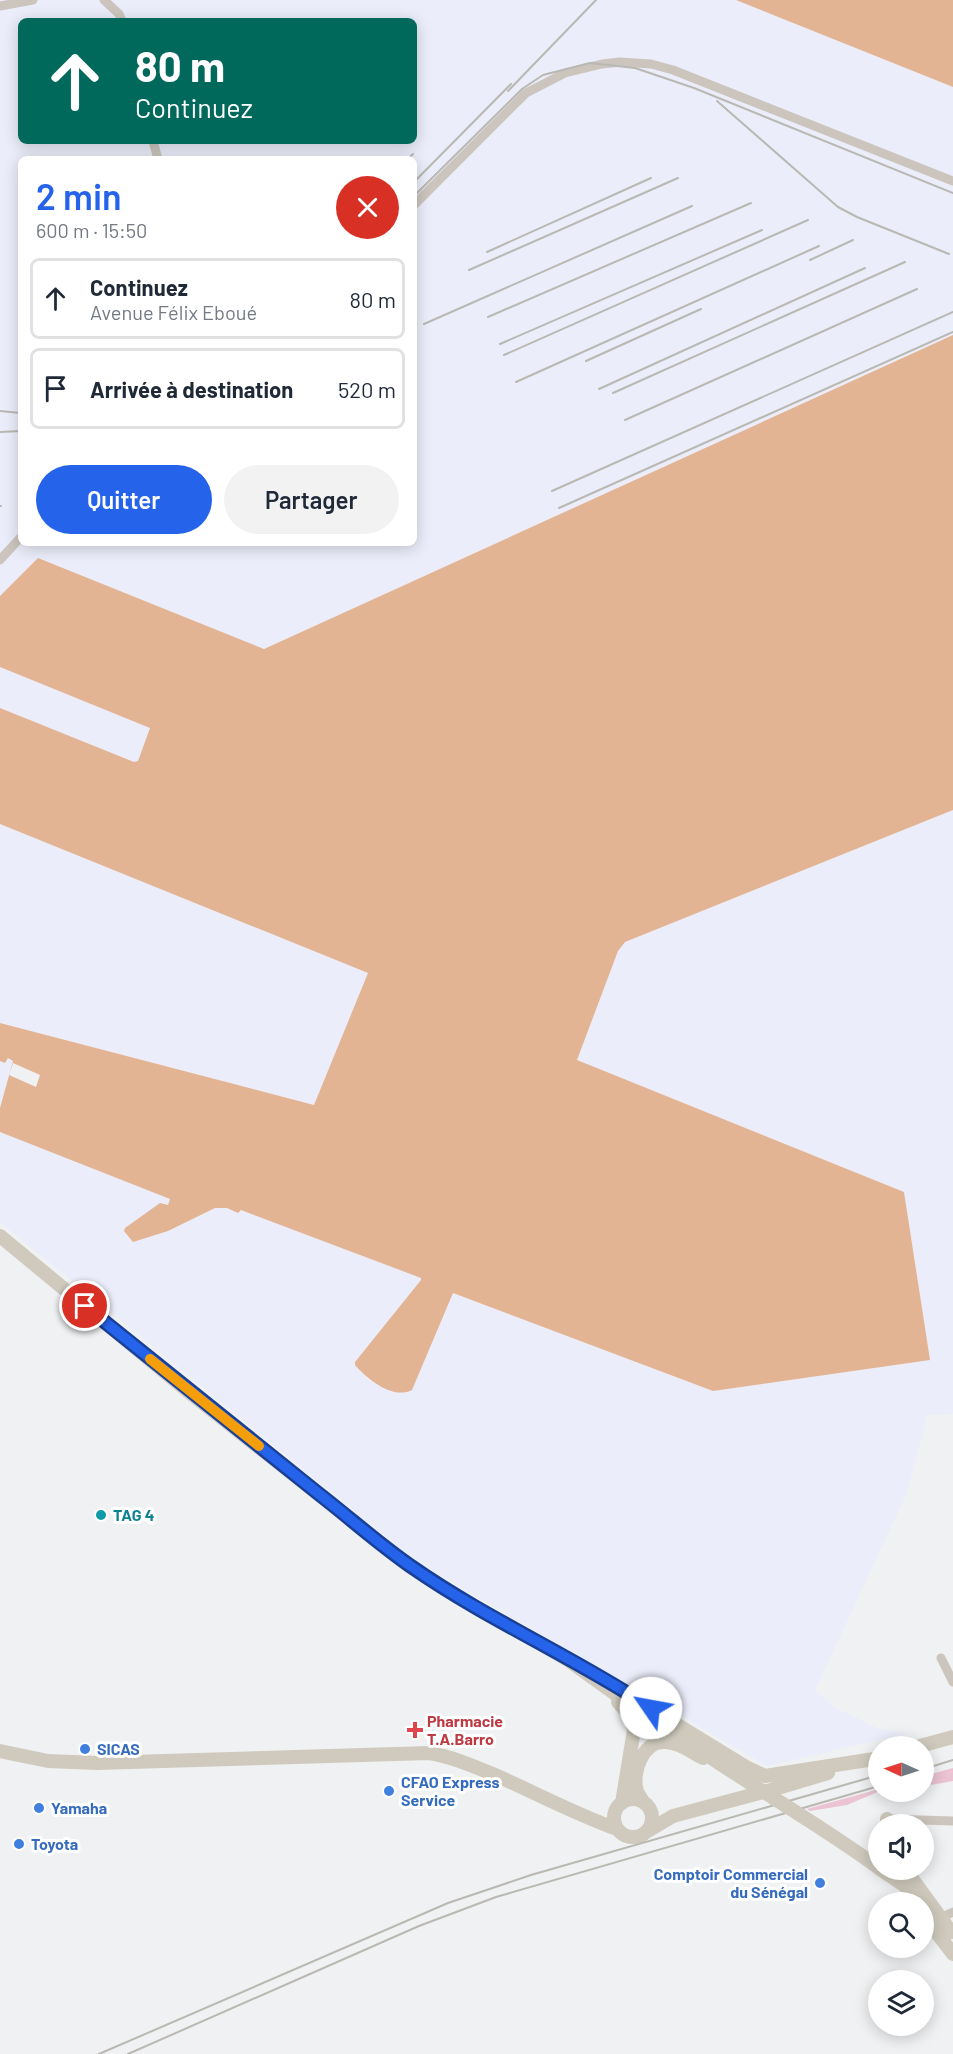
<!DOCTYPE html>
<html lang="fr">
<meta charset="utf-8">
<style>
:root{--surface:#fff;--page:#f2f2f3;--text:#1f2937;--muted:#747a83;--line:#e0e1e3;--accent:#2563eb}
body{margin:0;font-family:Barlow,sans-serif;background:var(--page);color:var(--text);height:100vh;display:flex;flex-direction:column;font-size:22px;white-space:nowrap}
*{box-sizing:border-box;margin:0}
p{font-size:20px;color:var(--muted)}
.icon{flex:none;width:33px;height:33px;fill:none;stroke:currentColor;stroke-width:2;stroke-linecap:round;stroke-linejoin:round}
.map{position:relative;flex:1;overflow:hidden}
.side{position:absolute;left:18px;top:156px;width:399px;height:390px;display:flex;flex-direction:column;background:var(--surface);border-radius:9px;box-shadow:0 3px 15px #0003}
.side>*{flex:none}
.guide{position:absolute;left:18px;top:18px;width:399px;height:126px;border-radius:9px;box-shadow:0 3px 15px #0003;background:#00695c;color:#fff;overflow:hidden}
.needle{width:39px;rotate:273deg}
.controls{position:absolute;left:868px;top:1736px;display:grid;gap:12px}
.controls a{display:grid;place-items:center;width:66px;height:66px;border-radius:50%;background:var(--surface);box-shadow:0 3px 15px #0003;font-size:30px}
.pin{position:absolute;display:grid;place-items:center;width:51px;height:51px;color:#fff;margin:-26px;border:3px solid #fff;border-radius:50%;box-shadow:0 2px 6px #0007}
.me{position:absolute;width:66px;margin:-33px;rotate:303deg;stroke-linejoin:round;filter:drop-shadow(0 0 4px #0008)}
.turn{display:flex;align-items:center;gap:21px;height:126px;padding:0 18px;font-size:27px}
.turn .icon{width:78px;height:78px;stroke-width:2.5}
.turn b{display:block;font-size:42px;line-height:51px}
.round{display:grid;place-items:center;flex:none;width:63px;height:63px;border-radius:32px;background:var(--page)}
.head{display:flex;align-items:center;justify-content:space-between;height:102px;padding:0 18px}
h1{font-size:36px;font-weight:600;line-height:45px;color:var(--accent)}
.cta{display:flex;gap:12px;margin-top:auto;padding:12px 18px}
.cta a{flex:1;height:69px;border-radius:36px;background:var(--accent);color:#fff;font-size:24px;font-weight:600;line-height:69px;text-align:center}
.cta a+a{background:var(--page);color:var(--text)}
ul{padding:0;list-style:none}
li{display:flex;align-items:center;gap:18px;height:81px;margin:0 12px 9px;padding:0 6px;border:3px solid var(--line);border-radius:9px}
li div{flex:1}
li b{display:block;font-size:22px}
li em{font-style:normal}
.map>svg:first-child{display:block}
.commercial{fill:#ebedfa;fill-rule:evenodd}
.green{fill:#ebc3d3}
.water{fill:#e3b494}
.pier{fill:#f0f1f2}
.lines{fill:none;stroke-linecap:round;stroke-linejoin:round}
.street{stroke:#cbc5bd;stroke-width:9}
.secondary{stroke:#cfcabd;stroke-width:14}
.rail{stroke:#b9b8b2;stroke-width:2}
.secondary-bridge{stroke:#cfcabd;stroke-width:14}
.route-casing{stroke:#184099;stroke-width:15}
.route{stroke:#2563eb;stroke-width:10}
.slow{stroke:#f59e0b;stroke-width:10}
.culture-dot{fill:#0f9aa8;stroke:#fff;stroke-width:2}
.health-dot{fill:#e0444e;stroke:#fff;stroke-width:2}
.shop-dot{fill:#3f7fe0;stroke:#fff;stroke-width:2}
.labels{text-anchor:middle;stroke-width:6;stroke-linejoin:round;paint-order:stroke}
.culture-label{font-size:16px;font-weight:bold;fill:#0d838f;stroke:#fff;text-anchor:start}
.health-label{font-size:16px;font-weight:bold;fill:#be3a42;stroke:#fff;text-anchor:start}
.shop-label{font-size:16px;font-weight:bold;fill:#366cbe;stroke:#fff;text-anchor:start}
</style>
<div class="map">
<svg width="953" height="2054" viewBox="0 0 953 2054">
<rect width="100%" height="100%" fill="#f0f1f2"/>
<path class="commercial" d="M0 0H736L953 87V335L264 649 38 558 0 596ZM21 21H414V141H21ZM21 159H414V543H21Z
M0 667 150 726 138 761 134 763 0 708Z
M953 810V1414L927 1415 907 1493 815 1690 836 1708 879 1729 908 1733 767 1766 448 1580 409 1555 0 1222V1132L170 1199 168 1204 162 1203 124 1231 133 1242 168 1231 215 1208H227L238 1213 241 1210 421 1278V1280L355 1362 367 1379 383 1387 453 1293 713 1391 930 1360 904 1192 577 1060 618 951 625 942Z
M0 824 367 972 368 974 315 1105 0 1023Z
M8 1058 13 1061 0 1108V1061L5 1063Z"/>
<path class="green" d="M953 1768V1781L931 1785V1777L924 1779V1776Z
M879 1789 880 1791 847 1805 810 1811 807 1809Z"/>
<path class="water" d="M736 0H953V87Z
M953 335V810L625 942 618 951 577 1060 904 1192 930 1360 713 1391 453 1293 412 1390C393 1400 367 1379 355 1365V1362L421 1280V1278L241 1210 238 1213 227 1208H215L168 1231 133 1242 124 1231 125 1228 160 1203 168 1205 170 1199 0 1132V1108L13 1061 8 1058 5 1063 0 1061V1023L314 1105 368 973 0 824V708L134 762 138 761 150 728 0 667V596L38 558 264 649Z"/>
<path class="pier" d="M13 1063 40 1075 36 1087 9 1075Z"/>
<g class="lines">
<path class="street" d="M104 0 119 14 122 21
M0 6 33 0
M153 141 158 159
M414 205 526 93 565 73 602 64 620 62 651 64 673 70 953 181
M0 560 21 537
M941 1658 953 1682
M887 1819 953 1821
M940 1918 953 1912"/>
<path class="secondary" d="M0 1236 189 1392 409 1566 480 1610 509 1625 568 1660 646 1716 678 1735
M618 1702 631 1717 634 1730 622 1803
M671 1721 746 1767 765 1776 874 1759
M920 1746 953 1737
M0 1751 48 1761 97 1763 429 1753C453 1757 473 1766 495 1775 536 1793 575 1814 617 1829
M614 1818a19 19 0 1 1 38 0a19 19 0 1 1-38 0Z
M644 1803C642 1799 638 1795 637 1791 631 1773 643 1742 663 1742 677 1741 691 1752 703 1758
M887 1824V1819
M646 1832 673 1816 771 1790 828 1773
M880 1869 908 1888 919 1899
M905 1869 951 1932
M924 1916 953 1954"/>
<path class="rail" d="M508 91 596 0
M717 101 838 207 857 217 949 254
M408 159 413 154
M414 182 511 84
M414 196 522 89 543 75 590 63 635 68 694 88 953 193
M487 252 651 178
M810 260 853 240
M469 270 678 178
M488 317 751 203
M424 324 692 206
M500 344 762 230
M504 355 808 220
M586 361 701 309
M516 382 819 246
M599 389 865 268
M613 393 905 262
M0 411 21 413
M625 420 917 289
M0 432 21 431
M552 491 953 312
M0 506H1
M559 508 953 332
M924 1769 953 1760
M99 2054 448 1903 531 1875 879 1775
M128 2054 419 1926 496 1897 879 1786"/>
<path class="secondary-bridge" d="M678 1735C743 1782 814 1820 879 1868"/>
</g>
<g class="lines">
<g class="route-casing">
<path id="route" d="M85 1306C163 1369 241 1432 319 1494 350 1518 380 1545 412 1567 488 1620 574 1657 651 1708"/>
</g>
<use href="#route" class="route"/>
<path class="slow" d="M150 1359 259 1446"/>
</g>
<circle class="culture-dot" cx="101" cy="1515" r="6"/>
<path class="health-dot" d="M412 1721h6v6h6v6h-6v6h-6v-6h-6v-6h6z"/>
<g class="shop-dot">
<circle cx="85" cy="1749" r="6"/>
<circle cx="389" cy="1791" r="6"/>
<circle cx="39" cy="1808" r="6"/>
<circle cx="19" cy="1844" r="6"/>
<circle cx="820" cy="1883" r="6"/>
</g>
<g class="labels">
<g class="culture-label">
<text x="113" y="1521">TAG 4</text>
</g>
<g class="health-label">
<text x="427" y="1727">Pharmacie<tspan x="427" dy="18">T.A.Barro</tspan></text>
</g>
<g class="shop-label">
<text x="97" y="1755">SICAS</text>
<text x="401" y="1788">CFAO Express<tspan x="401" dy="18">Service</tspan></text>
<text x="51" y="1814">Yamaha</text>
<text x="31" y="1850">Toyota</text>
<text x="808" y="1880" text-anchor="end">Comptoir Commercial<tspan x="808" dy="18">du Sénégal</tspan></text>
</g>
</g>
</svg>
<div class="controls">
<a><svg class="needle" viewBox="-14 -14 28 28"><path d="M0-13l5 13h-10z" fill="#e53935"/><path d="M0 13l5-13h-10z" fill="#747a83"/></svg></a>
<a><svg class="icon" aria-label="sound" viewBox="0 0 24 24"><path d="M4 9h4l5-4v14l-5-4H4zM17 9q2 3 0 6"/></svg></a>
<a><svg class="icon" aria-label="search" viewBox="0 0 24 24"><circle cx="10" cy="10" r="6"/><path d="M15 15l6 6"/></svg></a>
<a><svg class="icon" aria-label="layers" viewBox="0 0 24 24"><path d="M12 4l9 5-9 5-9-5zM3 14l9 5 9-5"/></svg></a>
</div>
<div class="pin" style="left:85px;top:1306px;background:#d93025"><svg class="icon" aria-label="arrive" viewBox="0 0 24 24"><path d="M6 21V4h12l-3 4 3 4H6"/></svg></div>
<svg class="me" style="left:651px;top:1708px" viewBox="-20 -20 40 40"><circle r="19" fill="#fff"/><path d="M0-13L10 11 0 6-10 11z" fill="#2563eb"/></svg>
<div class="guide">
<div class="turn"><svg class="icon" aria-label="ahead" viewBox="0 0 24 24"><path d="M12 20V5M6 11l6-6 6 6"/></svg><div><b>80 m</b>Continuez</div></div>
</div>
<section class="side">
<div class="head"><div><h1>2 min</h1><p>600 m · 15:50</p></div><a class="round" style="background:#d93025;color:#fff"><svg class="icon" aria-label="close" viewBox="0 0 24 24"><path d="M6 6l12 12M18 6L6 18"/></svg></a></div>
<ul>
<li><svg class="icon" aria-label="ahead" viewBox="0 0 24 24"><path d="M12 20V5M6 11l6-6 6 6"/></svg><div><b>Continuez</b><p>Avenue Félix Eboué</p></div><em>80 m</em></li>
<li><svg class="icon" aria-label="arrive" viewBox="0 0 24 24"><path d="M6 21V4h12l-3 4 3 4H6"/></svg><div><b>Arrivée à destination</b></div><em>520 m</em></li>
</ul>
<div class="cta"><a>Quitter</a><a>Partager</a></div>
</section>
</div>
